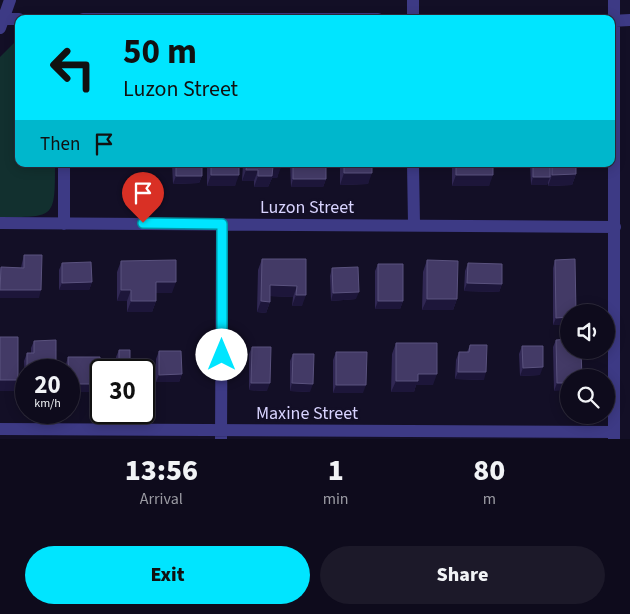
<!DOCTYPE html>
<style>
:root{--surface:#0e0b1c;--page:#1c1929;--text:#f1f3f6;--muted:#9b9ba3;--line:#2e2b3b;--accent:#00e5ff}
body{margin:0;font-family:"Source Sans 3",sans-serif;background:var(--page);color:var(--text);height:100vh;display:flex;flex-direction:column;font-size:19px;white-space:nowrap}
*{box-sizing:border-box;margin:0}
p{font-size:16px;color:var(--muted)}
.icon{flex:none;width:28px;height:28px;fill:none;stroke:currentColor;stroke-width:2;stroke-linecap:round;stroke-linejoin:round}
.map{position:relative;height:439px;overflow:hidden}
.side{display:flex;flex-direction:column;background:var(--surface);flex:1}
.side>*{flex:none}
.hud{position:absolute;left:15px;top:15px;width:600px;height:152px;border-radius:10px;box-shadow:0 2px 12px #0003,0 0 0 1px var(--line);background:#00e5ff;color:#111;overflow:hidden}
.tools{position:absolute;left:560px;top:304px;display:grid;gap:10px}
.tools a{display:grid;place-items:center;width:55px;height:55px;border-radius:50%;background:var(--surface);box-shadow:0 2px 12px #0003,0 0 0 1px var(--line);font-size:25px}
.speed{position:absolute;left:15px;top:359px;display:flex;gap:10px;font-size:25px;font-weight:700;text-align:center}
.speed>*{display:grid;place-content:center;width:65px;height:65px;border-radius:50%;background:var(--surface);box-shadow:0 2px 12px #0003,0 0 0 1px var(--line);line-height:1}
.speed small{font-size:12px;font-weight:400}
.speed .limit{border:2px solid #111;border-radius:8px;background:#fff;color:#111}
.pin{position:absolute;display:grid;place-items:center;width:42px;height:42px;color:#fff;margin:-51px -21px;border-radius:50% 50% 50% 0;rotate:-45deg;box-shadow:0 0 5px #0007}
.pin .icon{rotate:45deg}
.me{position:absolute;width:55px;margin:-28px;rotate:0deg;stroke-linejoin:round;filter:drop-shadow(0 0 4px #0008)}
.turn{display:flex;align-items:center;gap:18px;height:105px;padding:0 25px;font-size:22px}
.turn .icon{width:65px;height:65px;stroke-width:2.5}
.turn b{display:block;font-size:35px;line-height:42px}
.then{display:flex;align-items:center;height:48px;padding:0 25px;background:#0003;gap:10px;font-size:19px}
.eta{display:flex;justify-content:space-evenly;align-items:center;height:85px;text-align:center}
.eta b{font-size:30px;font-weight:800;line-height:35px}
.button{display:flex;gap:10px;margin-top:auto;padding:10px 25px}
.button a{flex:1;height:58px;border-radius:30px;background:var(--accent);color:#111;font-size:20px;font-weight:800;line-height:58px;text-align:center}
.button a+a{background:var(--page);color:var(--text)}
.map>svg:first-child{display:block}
.green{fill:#12302f}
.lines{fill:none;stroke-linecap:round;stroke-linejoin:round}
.minor{stroke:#3d3a85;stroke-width:12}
.wall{fill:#312854}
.shaded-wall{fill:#1d163a}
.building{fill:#433a66;stroke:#5a527e}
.route-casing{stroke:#0095a6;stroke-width:12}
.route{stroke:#00e5ff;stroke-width:9}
.labels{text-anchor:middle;stroke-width:5;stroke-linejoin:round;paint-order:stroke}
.street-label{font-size:18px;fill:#d9d4ff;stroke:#130f26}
</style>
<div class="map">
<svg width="630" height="439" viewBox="0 0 630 439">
<rect width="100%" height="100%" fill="#130f26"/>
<path class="green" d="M19 38V164H55C55 219 55 217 0 217V57Z"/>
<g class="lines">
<path class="minor" d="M614 0V439
M0 19H19
M83 19H378
M413 19V0
M611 21 630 20
M0 28 10 0
M413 164 414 224
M0 223 615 227
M64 224V164
M0 429 614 432
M221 439 222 224"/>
</g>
<path class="wall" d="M172 164H202V176L199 183 173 184Z
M207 164H239L235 186H207Z
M243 164H281L277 178H272L268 187H254V181H242Z
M290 164H326V179L323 187H291Z
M340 164H372L368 184 340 185Z
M453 164H493L489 186H452V166Z
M530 164H576V174L572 185 548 186V181L547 185H531Z
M24 255 39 298H0V269L1 267 21 268 22 263Z
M262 259H306L302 306H292L293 297 270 296V302L266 313 257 312 258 270Z
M427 260 457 299 453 310H422L423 272Z
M555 260 569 312V325H553V268Z
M121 261 172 293H156V301L152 312H127V301H117V272Z
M62 263 92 282 89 290H59V270Z
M468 263 502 284 499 292 464 291 465 271Z
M378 264 403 301 400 309H375V271Z
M332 268 356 299 331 301 330 276Z
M556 340 582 378 554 391 553 347Z
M34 341 56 370H26V387H25L24 361 27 353H31V348Z
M396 343 433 385H416L414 392H391L392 354Z
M470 345 484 380 455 379 456 360 459 352H467Z
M522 346 540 375 520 376 519 354Z
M252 347 267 391 249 390V354Z
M119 350 130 361 144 370H116V357Z
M159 351 182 374 179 382H156V359Z
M336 352 363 393H333V360Z
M293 354 310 392 290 391V361Z
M68 357 100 384 97 392H69V370H66V364Z"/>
<path class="shaded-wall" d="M273 166 281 167 277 178H272L268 187H254L258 176Z
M246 170H258L254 181H242Z
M344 173H372L368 184 340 185Z
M576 174 572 185 548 186 552 175Z
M211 175H239L235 186H207Z
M456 175H493L489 186H452Z
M176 176H202L199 183 173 184Z
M533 177H550L547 185H531Z
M293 179H326L323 187H291Z
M92 282 89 290H59L62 283Z
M156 282H176L172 293H152Z
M467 283 502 284 499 292 464 291Z
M270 285 297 286 293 297 266 296Z
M0 290H41L39 298H0Z
M121 290H131L127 301H117Z
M359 292 356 299 331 301 333 293Z
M296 295H306L302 306H292Z
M427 299H457L453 310H422Z
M131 301H156L152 312H127Z
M261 301 270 302 266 313 257 312Z
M378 301H403L400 309H375Z
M569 317V325H553L556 318Z
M543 367 540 375 520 376 523 368Z
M458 372H486L484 380 455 379Z
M182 374 179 382H156L159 375Z
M418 374H437L433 385H416L414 392H391L396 381Z
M0 380H18L14 391H0Z
M251 383H270L267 391 249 390Z
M292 383 313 384 310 392 290 391Z
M557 383H569V390L554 391Z
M69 384H100L97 392H69Z
M336 385H366L363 393H333Z"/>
<path class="building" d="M176 164H202V176H176Z
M211 164H239V175H211Z
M247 164H281V167L273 166 272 176H258V170H246Z
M293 164H326V179H293Z
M344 164H372V173H344Z
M456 164H493V175H456Z
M533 164H550V177H533Z
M552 164H576V174L552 175Z
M24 255H42L41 290H0L1 267 24 268Z
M262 259H306V295H296L297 286 270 285V302L261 301Z
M575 259 576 312H569V317L556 318 555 260Z
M176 260V282H156V301H131V290H121V261Z
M427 260 458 261 457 299H427Z
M91 262 92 282 62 283V263Z
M468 263 502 264V284L467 283Z
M378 264H403V301H378Z
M358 267 359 292 333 293 332 268Z
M0 337H18V380H0Z
M569 339V350H581L582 378H569V383H557L556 340Z
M56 340V370H27V353H34V341Z
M396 343H437V374H418V381H396Z
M470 345H487L486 372H458L459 352H469Z
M522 346H543V367L523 368Z
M252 347H271L270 383H251Z
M119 350H130V361H145V382H144V370H119Z
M159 351H181L182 374 159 375Z
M336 352H367L366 385H336Z
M293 354H314L313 384 292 383Z
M68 357H100V384H69Z"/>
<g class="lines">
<g class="route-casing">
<path id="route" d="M143 223 222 224V355"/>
</g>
<use href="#route" class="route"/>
</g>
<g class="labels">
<g class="street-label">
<text x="307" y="213">Luzon Street</text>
<text x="307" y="419">Maxine Street</text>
</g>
</g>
</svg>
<div class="tools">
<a><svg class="icon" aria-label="sound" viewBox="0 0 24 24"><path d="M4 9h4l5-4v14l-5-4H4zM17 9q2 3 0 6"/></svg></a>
<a><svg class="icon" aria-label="search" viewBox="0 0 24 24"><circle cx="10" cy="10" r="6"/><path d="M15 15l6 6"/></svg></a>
</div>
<div class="speed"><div>20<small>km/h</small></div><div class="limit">30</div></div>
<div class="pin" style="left:143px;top:223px;background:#d93025"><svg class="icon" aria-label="arrive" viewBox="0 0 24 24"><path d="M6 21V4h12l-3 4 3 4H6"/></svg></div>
<svg class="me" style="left:222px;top:355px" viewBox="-20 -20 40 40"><circle r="19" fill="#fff"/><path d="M0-13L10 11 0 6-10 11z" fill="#00e5ff"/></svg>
<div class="hud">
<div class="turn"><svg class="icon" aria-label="left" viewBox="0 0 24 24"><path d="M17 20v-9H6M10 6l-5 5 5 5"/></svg><div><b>50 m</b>Luzon Street</div></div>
<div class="then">Then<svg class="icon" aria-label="arrive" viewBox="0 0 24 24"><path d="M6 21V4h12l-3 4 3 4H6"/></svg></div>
</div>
</div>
<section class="side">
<div class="eta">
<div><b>13:56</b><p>Arrival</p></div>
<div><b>1</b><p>min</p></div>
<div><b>80</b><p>m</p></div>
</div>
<div class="button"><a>Exit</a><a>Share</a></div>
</section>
